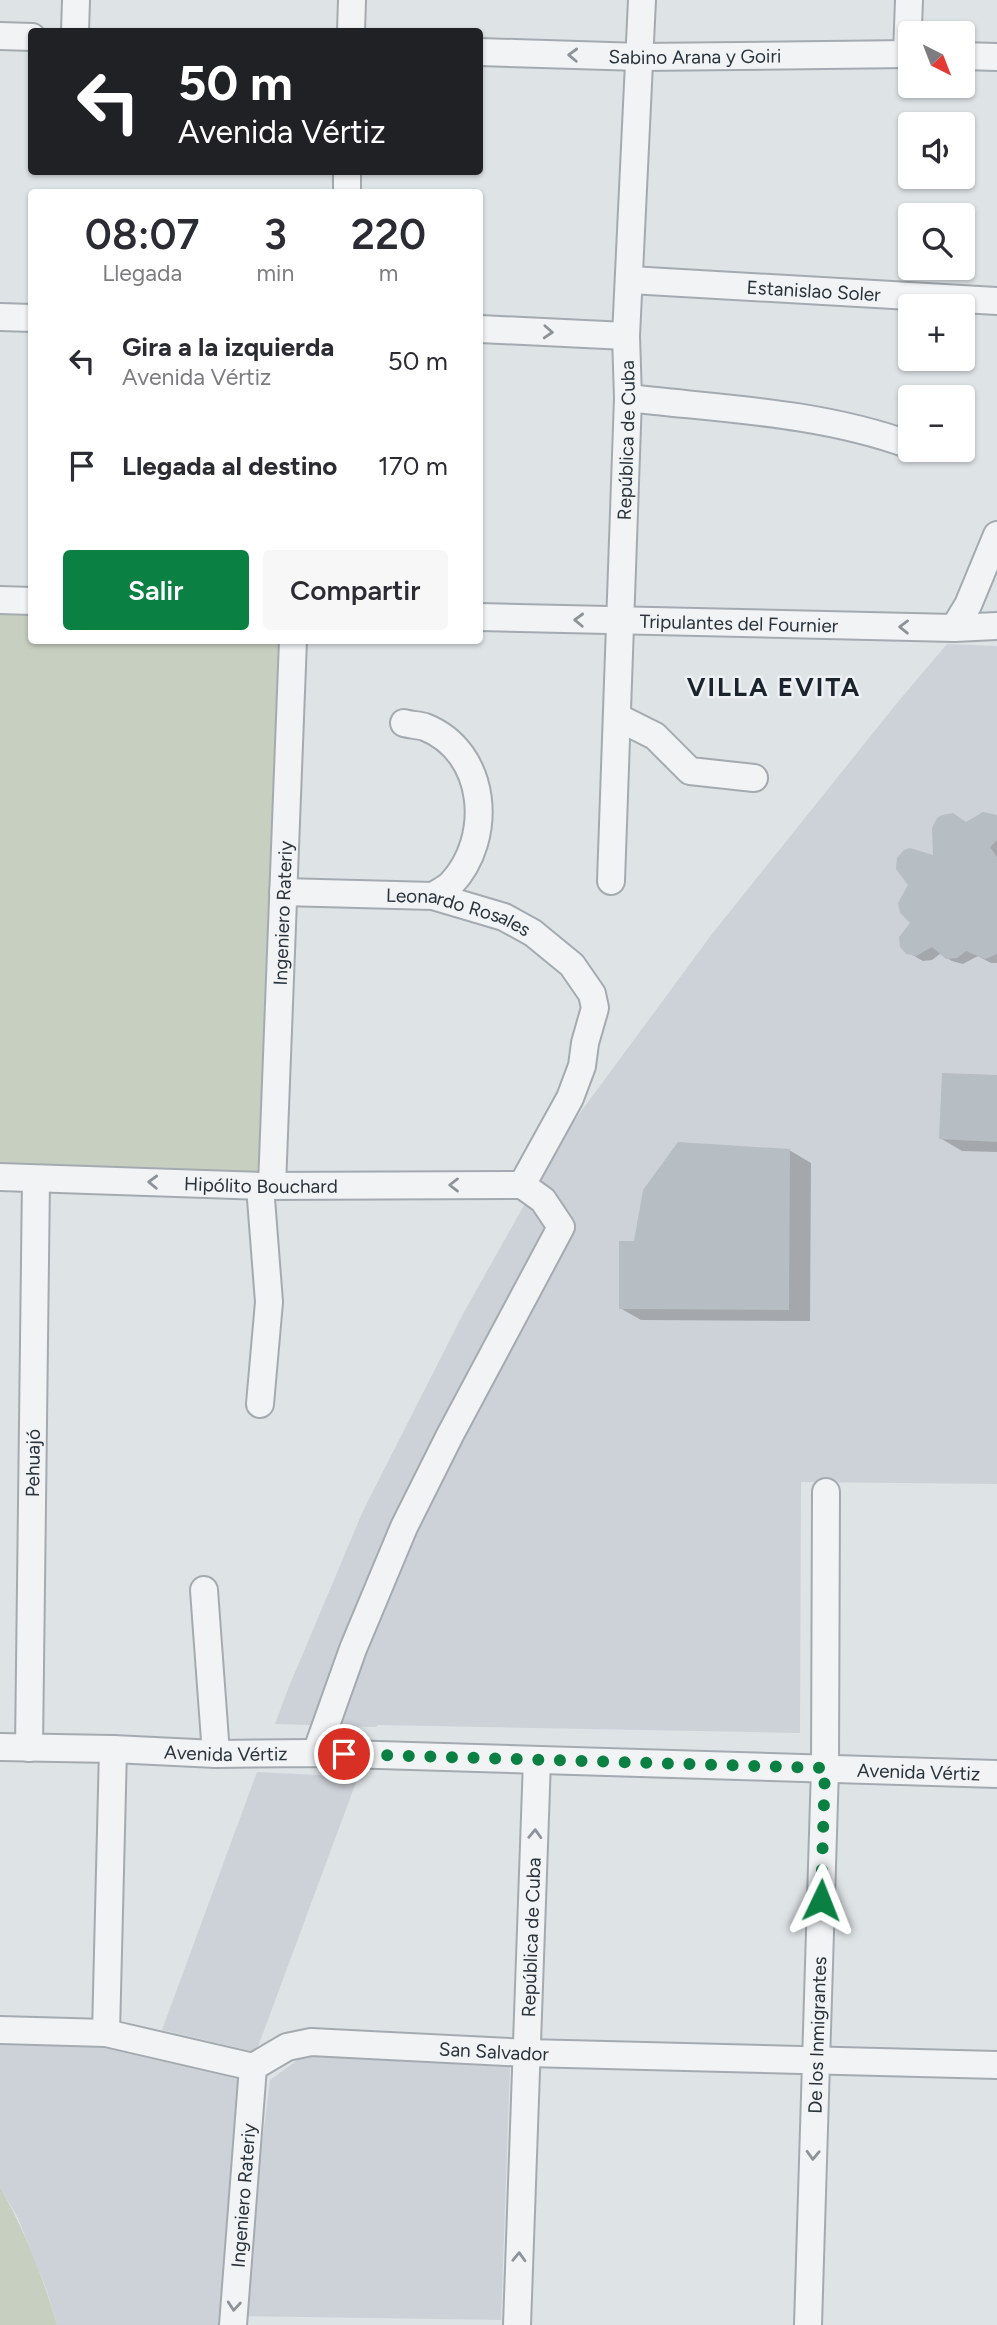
<!DOCTYPE html>
<html lang="es">
<meta charset="utf-8">
<style>
:root{--surface:#fff;--page:#f7f7f7;--text:#2b2b33;--muted:#7c7c81;--accent:#0b8043}
body{margin:0;font-family:Figtree,sans-serif;background:var(--page);color:var(--text);height:100vh;display:flex;flex-direction:column;font-size:26px;white-space:nowrap}
*{box-sizing:border-box;margin:0}
p{font-size:23px;color:var(--muted)}
.icon{flex:none;width:38px;height:38px;fill:none;stroke:currentColor;stroke-width:2;stroke-linecap:round;stroke-linejoin:round}
.map{position:relative;flex:1;overflow:hidden}
.sheet{position:absolute;left:28px;top:189px;width:455px;height:455px;display:flex;flex-direction:column;background:var(--surface);border-radius:7px;box-shadow:0 2px 5px #0004}
.sheet>*{flex:none}
.hud{position:absolute;left:28px;top:28px;width:455px;height:147px;border-radius:7px;box-shadow:0 2px 5px #0004;background:#202124;color:#fff;overflow:hidden}
.needle{width:46px;rotate:138deg}
.tools{position:absolute;left:898px;top:21px;display:grid;gap:14px}
.tools a{display:grid;place-items:center;width:77px;height:77px;border-radius:7px;background:var(--surface);box-shadow:0 2px 5px #0004;font-size:35px}
.pin{position:absolute;display:grid;place-items:center;width:60px;height:60px;color:#fff;margin:-30px;border:4px solid #fff;border-radius:50%;box-shadow:0 2px 7px #0007}
.me{position:absolute;width:77px;margin:-38px;rotate:2deg;stroke-linejoin:round;filter:drop-shadow(0 0 5px #0008)}
.turn{display:flex;align-items:center;gap:24px;height:147px;padding:0 35px;font-size:32px}
.turn .icon{width:91px;height:91px;stroke-width:2.5}
.turn b{display:block;font-size:49px;line-height:60px}
.eta{display:flex;justify-content:space-evenly;align-items:center;height:119px;text-align:center}
.eta b{font-size:42px;font-weight:600;line-height:49px}
.action{display:flex;gap:14px;margin-top:auto;padding:14px 35px}
.action a{flex:1;height:80px;border-radius:7px;background:var(--accent);color:#fff;font-size:28px;font-weight:600;line-height:80px;text-align:center}
.action a+a{background:var(--page);color:var(--text)}
ul{padding:0;list-style:none}
li{display:flex;align-items:center;gap:21px;height:105px;padding:0 35px}
li div{flex:1}
li b{display:block;font-size:26px}
li em{font-style:normal}
.map>svg:first-child{display:block}
.built{fill:#cdd2d8}
.green{fill:#c7cfc0}
.shadow{fill:#0003}
.building{fill:#b6bdc3}
.lines{fill:none;stroke-linecap:round;stroke-linejoin:round}
.minor-casing{stroke:#a4abb0;stroke-width:30}
.minor{stroke:#f1f3f5;stroke-width:26}
.oneway{stroke:#8d9398}
.route{stroke:#0b8043;stroke-width:12;stroke-dasharray:0 21.6}
.labels{text-anchor:middle;stroke-width:5;stroke-linejoin:round;paint-order:stroke}
.street-label{font-size:19px;fill:#29333c;stroke:#eef1f4}
.district-label{font-size:26px;font-weight:bold;letter-spacing:2px;fill:#1b242d;stroke:#eef1f4}
</style>
<div class="map">
<svg width="997" height="2325" viewBox="0 0 997 2325">
<rect width="100%" height="100%" fill="#dee3e6"/>
<path class="built" d="M947 644 997 646V1484L801 1482 800 1733 378 1725 376 1727 275 1724 288 1689 363 1511 464 1312 563 1136 712 934 897 703Z
M257 1772 358 1777 256 2052 162 2030Z
M0 2045 106 2046 245 2080 218 2325H57L46 2288 18 2218 0 2187Z
M303 2056 510 2067 501 2320 240 2316 270 2080Z"/>
<path class="green" d="M0 612 31 614 32 640 282 641 264 1176 0 1166Z
M0 2187C25 2231 43 2277 57 2325H0Z"/>
<path class="shadow" d="M997 818V963H991L978 956 963 964 952 961 940 954 932 960 923 961 904 950 935 857 967 824Z
M997 1077V1152L962 1151 940 1138Z
M789 1150 811 1163 810 1321 641 1320 620 1308 635 1243Z"/>
<path class="building" d="M983 812 997 815V840L990 847 997 857V954L985 959 966 951 957 958 946 959 932 947 916 956 906 954 900 947 899 937 910 923 900 913 898 903 908 885 896 869 897 858 904 850 910 848 933 855 932 828 937 818 942 815 953 813 966 822Z
M942 1073 997 1075V1142L939 1139Z
M678 1142 790 1149 789 1310 619 1309V1241H634L643 1190Z"/>
<g class="lines">
<g class="minor-casing">
<g id="minor">
<path d="M75 32 76 0"/>
<path d="M351 32 352 0"/>
<path d="M0 36 32 37"/>
<path id="s1" d="M480 52 641 57 910 54"/>
<path d="M907 54 909 0"/>
<path d="M962 56 997 57"/>
<path d="M347 192V172"/>
<path id="s2" d="M630 280 997 301"/>
<path d="M0 317 32 318"/>
<path d="M480 329 626 336"/>
<path d="M628 398C722 409 820 412 910 445"/>
<path d="M0 600 32 601"/>
<path id="s3" d="M480 617 954 628 997 626"/>
<path d="M954 628 968 605 997 535"/>
<path d="M617 717 655 736 690 771 754 778"/>
<path d="M404 723C410 725 419 725 425 727 488 752 494 839 451 884 446 889 439 892 433 896"/>
<path id="s4" d="M611 881 628 398 626 336 642 0"/>
<path id="s5" d="M283 892 433 896 504 917 533 933 572 965 592 994 595 1008 585 1043 582 1066 570 1098 522 1185"/>
<path id="s6" d="M0 1177 260 1186 522 1185"/>
<path d="M260 1186 269 1302 260 1404"/>
<path id="s7" d="M272 1186 293 640"/>
<path d="M204 1590 216 1754"/>
<path id="s8" d="M0 1747 113 1749 216 1754 313 1753 997 1774"/>
<path id="s9" d="M29 1748 36 1179"/>
<path d="M316 1753 353 1649 404 1527 450 1435 561 1227 543 1200 522 1185"/>
<path id="s10" d="M0 2030 106 2033 253 2067 287 2047 311 2042 527 2053 997 2065"/>
<path d="M106 2033 113 1749"/>
<path id="s11" d="M233 2325 253 2067"/>
<path id="s12" d="M517 2325 537 1760"/>
<path id="s13" d="M808 2325 825 1768 826 1492"/>
</g>
</g>
<use href="#minor" class="minor"/>
</g>
<defs><path id="oneway-chevron" d="M-2-3.5L2.5 0L-2 3.5" fill="none" stroke-width="1.6" stroke-linecap="round" stroke-linejoin="round" transform="scale(1.75)"/></defs>
<g class="oneway">
<use href="#oneway-chevron" transform="translate(573 55) rotate(-178)"/>
<use href="#oneway-chevron" transform="translate(548 332) rotate(3)"/>
<use href="#oneway-chevron" transform="translate(579 620) rotate(-178)"/>
<use href="#oneway-chevron" transform="translate(904 627) rotate(-179)"/>
<use href="#oneway-chevron" transform="translate(153 1182) rotate(-178)"/>
<use href="#oneway-chevron" transform="translate(454 1185) rotate(180)"/>
<use href="#oneway-chevron" transform="translate(535 1834) rotate(-88)"/>
<use href="#oneway-chevron" transform="translate(813 2155) rotate(92)"/>
<use href="#oneway-chevron" transform="translate(519 2257) rotate(-88)"/>
<use href="#oneway-chevron" transform="translate(234 2306) rotate(95)"/>
</g>
<g class="lines">
<path class="route" d="M344 1754 825 1768 821 1900"/>
</g>
<g class="labels">
<g class="street-label">
<text dy="7" stroke="none"><textPath href="#s1" startOffset="215">Sabino Arana y Goiri</textPath></text>
<text dy="7" stroke="none"><textPath href="#s2" startOffset="184">Estanislao Soler</textPath></text>
<text dy="7" stroke="none"><textPath href="#s4" startOffset="441">República de Cuba</textPath></text>
<text dy="7" stroke="none"><textPath href="#s3" startOffset="259">Tripulantes del Fournier</textPath></text>
<text dy="7" stroke="none"><textPath href="#s7" startOffset="273">Ingeniero Rateriy</textPath></text>
<text dy="7" stroke="none"><textPath href="#s5" startOffset="178">Leonardo Rosales</textPath></text>
<text dy="7" stroke="none"><textPath href="#s6" startOffset="261">Hipólito Bouchard</textPath></text>
<text dy="7" stroke="none"><textPath href="#s9" startOffset="285">Pehuajó</textPath></text>
<text dy="7" stroke="none"><textPath href="#s8" startOffset="226">Avenida Vértiz</textPath></text>
<text dy="7" stroke="none"><textPath href="#s8" startOffset="919">Avenida Vértiz</textPath></text>
<text dy="7" stroke="none"><textPath href="#s12" startOffset="388">República de Cuba</textPath></text>
<text dy="7" stroke="none"><textPath href="#s13" startOffset="290">De los Inmigrantes</textPath></text>
<text dy="7" stroke="none"><textPath href="#s10" startOffset="504">San Salvador</textPath></text>
<text dy="7" stroke="none"><textPath href="#s11" startOffset="130">Ingeniero Rateriy</textPath></text>
</g>
<g class="district-label">
<text x="774" y="696">VILLA EVITA</text>
</g>
</g>
</svg>
<div class="tools">
<a><svg class="needle" viewBox="-14 -14 28 28"><path d="M0-13l5 13h-10z" fill="#e53935"/><path d="M0 13l5-13h-10z" fill="#7c7c81"/></svg></a>
<a><svg class="icon" aria-label="sound" viewBox="0 0 24 24"><path d="M4 9h4l5-4v14l-5-4H4zM17 9q2 3 0 6"/></svg></a>
<a><svg class="icon" aria-label="search" viewBox="0 0 24 24"><circle cx="10" cy="10" r="6"/><path d="M15 15l6 6"/></svg></a>
<a>+</a>
<a>−</a>
</div>
<div class="pin" style="left:344px;top:1754px;background:#d93025"><svg class="icon" aria-label="arrive" viewBox="0 0 24 24"><path d="M6 21V4h12l-3 4 3 4H6"/></svg></div>
<svg class="me" style="left:821px;top:1900px" viewBox="-20 -20 40 40"><path d="M0-17L14 15 0 8-14 15z" fill="#0b8043" stroke="#fff" stroke-width="4"/></svg>
<div class="hud">
<div class="turn"><svg class="icon" aria-label="left" viewBox="0 0 24 24"><path d="M17 20v-9H6M10 6l-5 5 5 5"/></svg><div><b>50 m</b>Avenida Vértiz</div></div>
</div>
<section class="sheet">
<div class="eta">
<div><b>08:07</b><p>Llegada</p></div>
<div><b>3</b><p>min</p></div>
<div><b>220</b><p>m</p></div>
</div>
<ul>
<li><svg class="icon" aria-label="left" viewBox="0 0 24 24"><path d="M17 20v-9H6M10 6l-5 5 5 5"/></svg><div><b>Gira a la izquierda</b><p>Avenida Vértiz</p></div><em>50 m</em></li>
<li><svg class="icon" aria-label="arrive" viewBox="0 0 24 24"><path d="M6 21V4h12l-3 4 3 4H6"/></svg><div><b>Llegada al destino</b></div><em>170 m</em></li>
</ul>
<div class="action"><a>Salir</a><a>Compartir</a></div>
</section>
</div>
